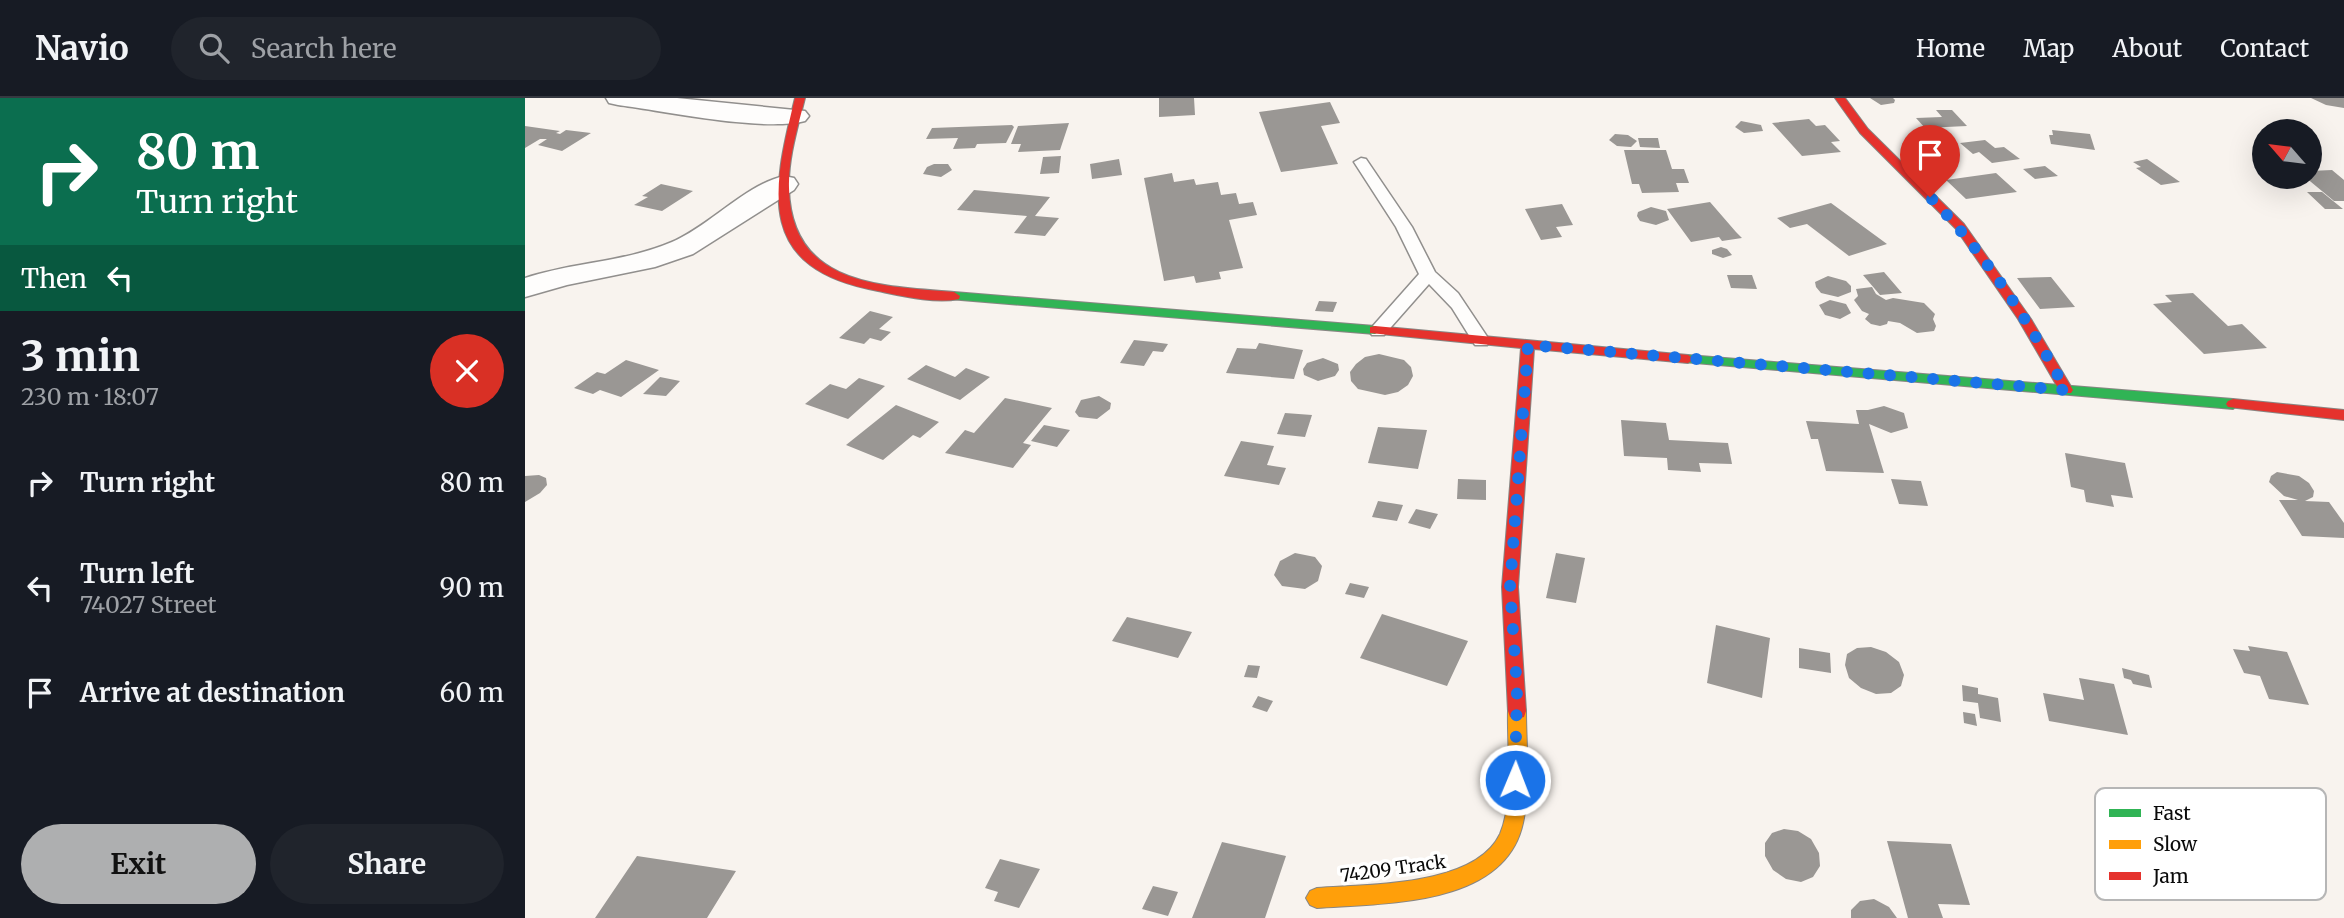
<!DOCTYPE html>
<meta charset="utf-8">
<style>
:root{--surface:#171b24;--page:#20242c;--text:#f1f3f6;--muted:#9ea1a6;--line:#363941;--accent:#aeafb0}
body{margin:0;font-family:Merriweather,serif;background:var(--page);color:var(--text);height:100vh;display:flex;flex-direction:column;font-size:26px;white-space:nowrap}
*{box-sizing:border-box;margin:0}
p{font-size:23px;color:var(--muted)}
.icon{flex:none;width:38px;height:38px;fill:none;stroke:currentColor;stroke-width:2;stroke-linecap:round;stroke-linejoin:round}
.map{position:relative;flex:1;overflow:hidden}
.details{display:flex;flex-direction:column;background:var(--surface);width:525px}
.details>*{flex:none}
.hud{background:#0b6e4f;color:#fff;overflow:hidden}
.needle{width:46px;rotate:298deg}
.buttons{position:absolute;left:1727px;top:21px;display:grid;gap:14px}
.buttons a{display:grid;place-items:center;width:70px;height:70px;border-radius:50%;background:var(--surface);box-shadow:0 7px 28px #0002;font-size:35px}
.pin{position:absolute;display:grid;place-items:center;width:60px;height:60px;color:#fff;margin:-72px -30px;border-radius:50% 50% 50% 0;rotate:-45deg;box-shadow:0 0 7px #0007}
.pin .icon{rotate:45deg}
.me{position:absolute;width:77px;margin:-38px;rotate:1deg;stroke-linejoin:round;filter:drop-shadow(0 0 5px #0008)}
.turn{display:flex;align-items:center;gap:24px;height:147px;padding:0 21px;font-size:32px}
.turn .icon{width:91px;height:91px;stroke-width:2.5}
.turn b{display:block;font-size:49px;line-height:60px}
.then{display:flex;align-items:center;height:66px;padding:0 21px;background:#0003;gap:14px;font-size:26px}
.round{display:grid;place-items:center;flex:none;width:74px;height:74px;border-radius:37px;background:var(--page)}
.head{display:flex;align-items:center;justify-content:space-between;height:119px;padding:0 21px}
h1{font-size:42px;font-weight:700;line-height:52px}
.action{display:flex;gap:14px;margin-top:auto;padding:14px 21px}
.action a{flex:1;height:80px;border-radius:42px;background:var(--accent);color:#111;font-size:28px;font-weight:700;line-height:80px;text-align:center}
.action a+a{background:var(--page);color:var(--text)}
ul{padding:0;list-style:none}
li{display:flex;align-items:center;gap:21px;height:105px;padding:0 21px}
li div{flex:1}
li b{display:block;font-size:26px}
li em{font-style:normal}
header{display:flex;align-items:center;gap:42px;box-sizing:border-box;height:98px;padding:0 35px;background:var(--surface);border-bottom:2px solid var(--line)}
header strong{font-size:33px}
nav{display:flex;gap:38px;margin-inline-start:auto;font-size:24px}
.search{width:490px;height:63px;background:var(--page);display:flex;align-items:center;gap:18px;box-sizing:border-box;padding:0 24px;border-radius:38px;color:var(--muted);font-size:26px}
main{display:flex;flex:1;min-height:0}
.map>svg:first-child{display:block}
.building{fill:#9a9794}
.lines{fill:none;stroke-linecap:round;stroke-linejoin:round}
.lane-casing{stroke:#918f8d;stroke-width:3}
.street-casing{stroke:#918f8d;stroke-width:3}
.fast-casing{stroke:#888683;stroke-width:2}
.slow-casing{stroke:#888683;stroke-width:2}
.jam-casing{stroke:#888683;stroke-width:2}
.lane{fill:#fefdfc;fill-rule:evenodd}
.street{fill:#fefdfc;fill-rule:evenodd}
.fast{fill:#30b455;fill-rule:evenodd}
.slow{fill:#ff9f0a;fill-rule:evenodd}
.jam{fill:#e5322d;fill-rule:evenodd}
.route{stroke:#1a73e8;stroke-width:12;stroke-dasharray:0 21.6}
.labels{text-anchor:middle;stroke-width:7;stroke-linejoin:round;paint-order:stroke}
.street-label{font-size:18px;fill:#0a0a0a;stroke:#fff}
.key{fill:#fff;stroke:#b6b6b6;stroke-width:2}
.key-label{font-size:19px;fill:#0a0a0a}
</style>
<header>
<strong>Navio</strong>
<div class="search"><svg class="icon" aria-label="search" viewBox="0 0 24 24"><circle cx="10" cy="10" r="6"/><path d="M15 15l6 6"/></svg>Search here</div>
<nav><a>Home</a><a>Map</a><a>About</a><a>Contact</a></nav>
</header>
<main>
<section class="details">
<div class="hud">
<div class="turn"><svg class="icon" aria-label="right" viewBox="0 0 24 24"><path d="M7 20v-9h11M14 6l5 5-5 5"/></svg><div><b>80 m</b>Turn right</div></div>
<div class="then">Then<svg class="icon" aria-label="left" viewBox="0 0 24 24"><path d="M17 20v-9H6M10 6l-5 5 5 5"/></svg></div>
</div>
<div class="head"><div><h1>3 min</h1><p>230 m · 18:07</p></div><a class="round" style="background:#d93025;color:#fff"><svg class="icon" aria-label="close" viewBox="0 0 24 24"><path d="M6 6l12 12M18 6L6 18"/></svg></a></div>
<ul>
<li><svg class="icon" aria-label="right" viewBox="0 0 24 24"><path d="M7 20v-9h11M14 6l5 5-5 5"/></svg><div><b>Turn right</b></div><em>80 m</em></li>
<li><svg class="icon" aria-label="left" viewBox="0 0 24 24"><path d="M17 20v-9H6M10 6l-5 5 5 5"/></svg><div><b>Turn left</b><p>74027 Street</p></div><em>90 m</em></li>
<li><svg class="icon" aria-label="arrive" viewBox="0 0 24 24"><path d="M6 21V4h12l-3 4 3 4H6"/></svg><div><b>Arrive at destination</b></div><em>60 m</em></li>
</ul>
<div class="action"><a>Exit</a><a>Share</a></div>
</section>
<div class="map">
<svg width="1819" height="820" viewBox="0 0 1819 820">
<rect width="100%" height="100%" fill="#f8f3ee"/>
<path class="building" d="M634 0H669L670 17 634 19Z
M1345 0H1368L1370 2 1369 5 1356 7Z
M1786 0H1819V10L1801 7Z
M805 4 815 25 796 28 813 66 756 74 734 14Z
M1411 12H1427L1442 28 1400 30 1391 20 1417 19Z
M1284 21 1291 28 1300 27 1315 43 1306 44 1316 54 1277 58 1247 25Z
M1216 23 1236 27 1238 33 1219 35 1210 29Z
M544 25 535 52 493 54 496 46H486L493 28Z
M487 27 489 29 481 45 452 46 450 50 428 51 433 40 401 41 407 30Z
M0 28 35 33 31 35 35 36 41 32 66 35 37 53 13 47 22 41H15L0 50Z
M1527 32 1565 36 1570 52 1526 46 1524 37H1528Z
M1090 36 1103 37 1112 43 1106 49 1092 48 1084 42Z
M1113 40H1133L1135 50 1115 49Z
M1460 42 1470 50 1479 49 1495 61 1467 65 1454 54 1448 56 1435 45Z
M1099 52H1141L1147 71H1159L1164 85H1151L1154 94 1117 95 1114 86H1107Z
M536 58 534 75 515 76 518 59Z
M594 61 597 77 567 81 565 66Z
M1622 61 1655 84 1636 87 1611 70 1616 69 1608 64Z
M409 66H423L427 72 416 79 398 76 402 69Z
M1520 68 1533 78 1510 81 1498 71Z
M1807 72 1819 82V103H1809L1780 79H1785V73Z
M647 75 649 84 669 81 671 87 693 84 696 97 711 95 714 106 728 104 732 117 704 122 718 170 694 174 696 181 671 185 669 178 639 183 619 80Z
M1471 75 1492 94 1441 101 1421 82Z
M136 86 168 93 137 113 109 107 123 99 117 98Z
M449 92 525 99 510 118 534 120 520 138 489 135 502 118 432 112Z
M1782 94H1797L1818 111H1800Z
M1185 104 1211 134 1217 140 1197 143 1194 139 1166 144 1142 111Z
M1306 105 1362 146 1324 158 1282 126 1265 130 1252 120Z
M1037 106 1048 127 1031 129 1037 139 1016 142 1000 111Z
M1126 109 1141 113 1144 122 1131 127 1115 123 1112 118 1113 114Z
M1196 149 1202 151 1207 157 1198 160 1187 156V152Z
M1359 174 1377 195 1355 197 1338 177Z
M1202 177H1227L1232 191 1206 190Z
M1303 178 1321 183 1326 188V194L1313 199 1296 195 1291 189 1290 184Z
M1526 179 1550 209 1515 211 1492 180Z
M1347 189 1351 196 1361 202 1368 200 1399 205 1410 216 1408 221 1411 228 1409 233 1392 235 1375 225 1363 223 1362 226 1355 228 1346 226 1340 221 1344 216 1337 213 1329 202 1333 198 1331 191Z
M1668 195 1703 228 1717 226 1742 250 1679 256 1628 206 1647 204 1640 197Z
M1305 202 1321 206 1326 215 1315 221 1300 217 1294 207Z
M794 203 812 204 808 214 790 213Z
M345 213 368 219 354 231 366 234 356 243 345 240 339 246 314 240Z
M609 242 628 244 643 246 638 254 628 253 619 268 595 265Z
M734 245 778 252 769 281 701 275 712 250 731 251Z
M854 256 879 262 886 269 888 278 883 287 873 294 860 297 833 291 826 283 825 274 831 266 840 259Z
M798 260 813 266 814 272 810 278 793 283 779 277 778 271 782 265Z
M101 262 134 272 96 299 75 292 68 296 49 290 72 274 80 276Z
M401 267 430 279 441 270 465 279 435 302 382 281Z
M135 279 155 283 141 298 118 296Z
M334 280 360 288 323 321 280 306 305 286 321 291Z
M574 298 586 305 585 311 572 321 554 319 550 314 556 302Z
M480 300 527 310 498 345 506 347 488 370 420 355 440 332 449 335Z
M371 307 414 324 395 340 388 337 358 362 321 347Z
M1359 308 1379 315 1383 330 1366 335 1344 326 1359 375 1301 373 1293 341H1286L1281 323 1334 326 1331 312H1343Z
M760 315 787 317 780 339 752 336Z
M1096 322 1141 325 1144 342 1203 345 1207 366 1174 365 1176 374 1143 372 1142 360 1099 358Z
M519 327 545 332 532 349 506 343Z
M853 329 902 332 893 371 843 365Z
M716 343 749 348 742 367 761 370 754 387 699 378Z
M1540 355 1600 365 1608 400 1586 397 1589 409 1561 404 1559 392 1546 389Z
M1752 374 1774 378 1784 385 1789 393 1788 399 1780 403 1804 404 1819 425V440L1777 438 1754 402H1773L1759 398 1744 384 1746 378Z
M14 377 21 380 22 387 15 395 0 404V378Z
M933 381 961 382V402L932 401Z
M1366 381 1396 383 1403 408 1374 406Z
M853 403 878 407 872 423 847 419Z
M891 411 913 416 905 431 883 425Z
M770 455 790 459 797 468 793 483 780 491 757 488 749 477 755 463Z
M1031 455 1060 460 1051 505 1021 500Z
M825 485 844 489 839 500 820 496Z
M857 516 943 543 922 588 835 560Z
M602 519 667 534 653 560 587 543Z
M1191 527 1245 540 1237 600 1182 585Z
M1723 548 1762 554 1784 607 1744 601 1735 578 1719 575 1708 551 1725 553Z
M1346 549 1361 554 1374 564 1379 577 1376 588 1366 595 1351 596 1336 590 1324 580 1320 567 1322 556 1332 550Z
M1274 550 1305 555 1306 575 1274 570Z
M723 567 735 568 732 580 719 579Z
M1597 570 1624 577 1627 590 1608 586 1606 582 1599 580Z
M1554 580 1589 586 1603 637 1524 623 1518 595 1559 602Z
M1437 587 1453 590V596L1473 600 1476 624 1455 620 1453 605 1438 603Z
M733 598 748 603 742 614 727 609Z
M1438 614 1450 616 1452 628 1439 625Z
M1259 731 1273 733 1286 741 1294 755 1295 768 1288 779 1276 784 1261 781 1248 772 1240 758V745L1247 735Z
M1362 743 1426 746 1445 807 1413 806 1418 820H1383Z
M697 744 761 758 740 820H667Z
M112 758 211 773 182 820H70Z
M475 761 515 771 494 810 469 803 473 794 460 790Z
M628 788 653 794 643 818 617 811Z
M1349 801 1364 809 1372 820H1326V812L1335 803Z"/>
<g class="lines">
<g class="lane-casing">
<path id="lane" d="M836 60 841 61 887 129 910 174 933 195 965 243 962 247H950L927 210 904 186 859 237H847L844 233 847 229 894 176 871 129 829 64Z"/>
</g>
<g class="street-casing">
<path id="street" d="M81 0H152L280 13 284 18 280 23C238 34 139 13 93 7L84 5Z
M259 78 269 80 273 86 269 92 168 156 130 169 42 187 0 199V180C48 164 101 164 147 144 186 127 220 87 259 78Z"/>
</g>
<g class="fast-casing">
<path id="fast" d="M429 194 850 228 857 232 850 236 424 201 423 198Z
M1163 257 1708 301 1715 306 1708 311 1158 264 1156 261 1158 258Z"/>
</g>
<g class="slow-casing">
<path id="slow" d="M992 605 999 607 1001 613C1001 650 1006 689 998 725 980 809 859 805 792 810L785 807 781 800 785 793 792 790C842 786 950 789 975 736 989 703 982 649 983 613L985 607Z"/>
</g>
<g class="jam-casing">
<path id="jam" d="M270 0H280C273 29 263 60 264 90 266 187 354 188 429 194L435 198 434 201C410 206 377 198 353 193 231 171 246 96 270 0Z
M1310 0H1320L1343 31 1439 126 1506 221 1548 292 1546 295H1536L1493 221 1431 131 1335 35Z
M850 228 1163 257 1170 261 1163 265 1009 251 993 489 1001 613 999 619 992 621 985 619 983 613 977 489 996 250 845 235V229Z
M1708 301 1819 312V322L1703 309 1701 306 1703 303Z"/>
</g>
<use href="#lane" class="lane"/>
<use href="#street" class="street"/>
<use href="#fast" class="fast"/>
<use href="#slow" class="slow"/>
<use href="#jam" class="jam"/>
</g>
<g class="lines">
<path class="route" d="M990 682 992 591 985 489 1003 247 1541 292C1504 224 1460 155 1405 99"/>
</g>
<g class="labels">
<g class="street-label">
<text transform="translate(868 771) rotate(-8)" y="6">74209 Track</text>
</g>
</g>
<rect x="1570" y="690" width="231" height="112" rx="10" class="key"/>
<rect x="1584" y="711" width="32" height="8" fill="#30b455"/>
<rect x="1584" y="742" width="32" height="9" fill="#ff9f0a"/>
<rect x="1584" y="774" width="32" height="8" fill="#e5322d"/>
<g class="key-label">
<text x="1628" y="722">Fast</text>
<text x="1628" y="753">Slow</text>
<text x="1628" y="785">Jam</text>
</g>
</svg>
<div class="buttons">
<a><svg class="needle" viewBox="-14 -14 28 28"><path d="M0-13l5 13h-10z" fill="#e53935"/><path d="M0 13l5-13h-10z" fill="#9ea1a6"/></svg></a>
</div>
<div class="pin" style="left:1405px;top:99px;background:#d93025"><svg class="icon" aria-label="arrive" viewBox="0 0 24 24"><path d="M6 21V4h12l-3 4 3 4H6"/></svg></div>
<svg class="me" style="left:990px;top:682px" viewBox="-20 -20 40 40"><circle r="17" fill="#1a73e8" stroke="#fff" stroke-width="3"/><path d="M0-11L8 9 0 5-8 9z" fill="#fff"/></svg>
</div>
</main>
